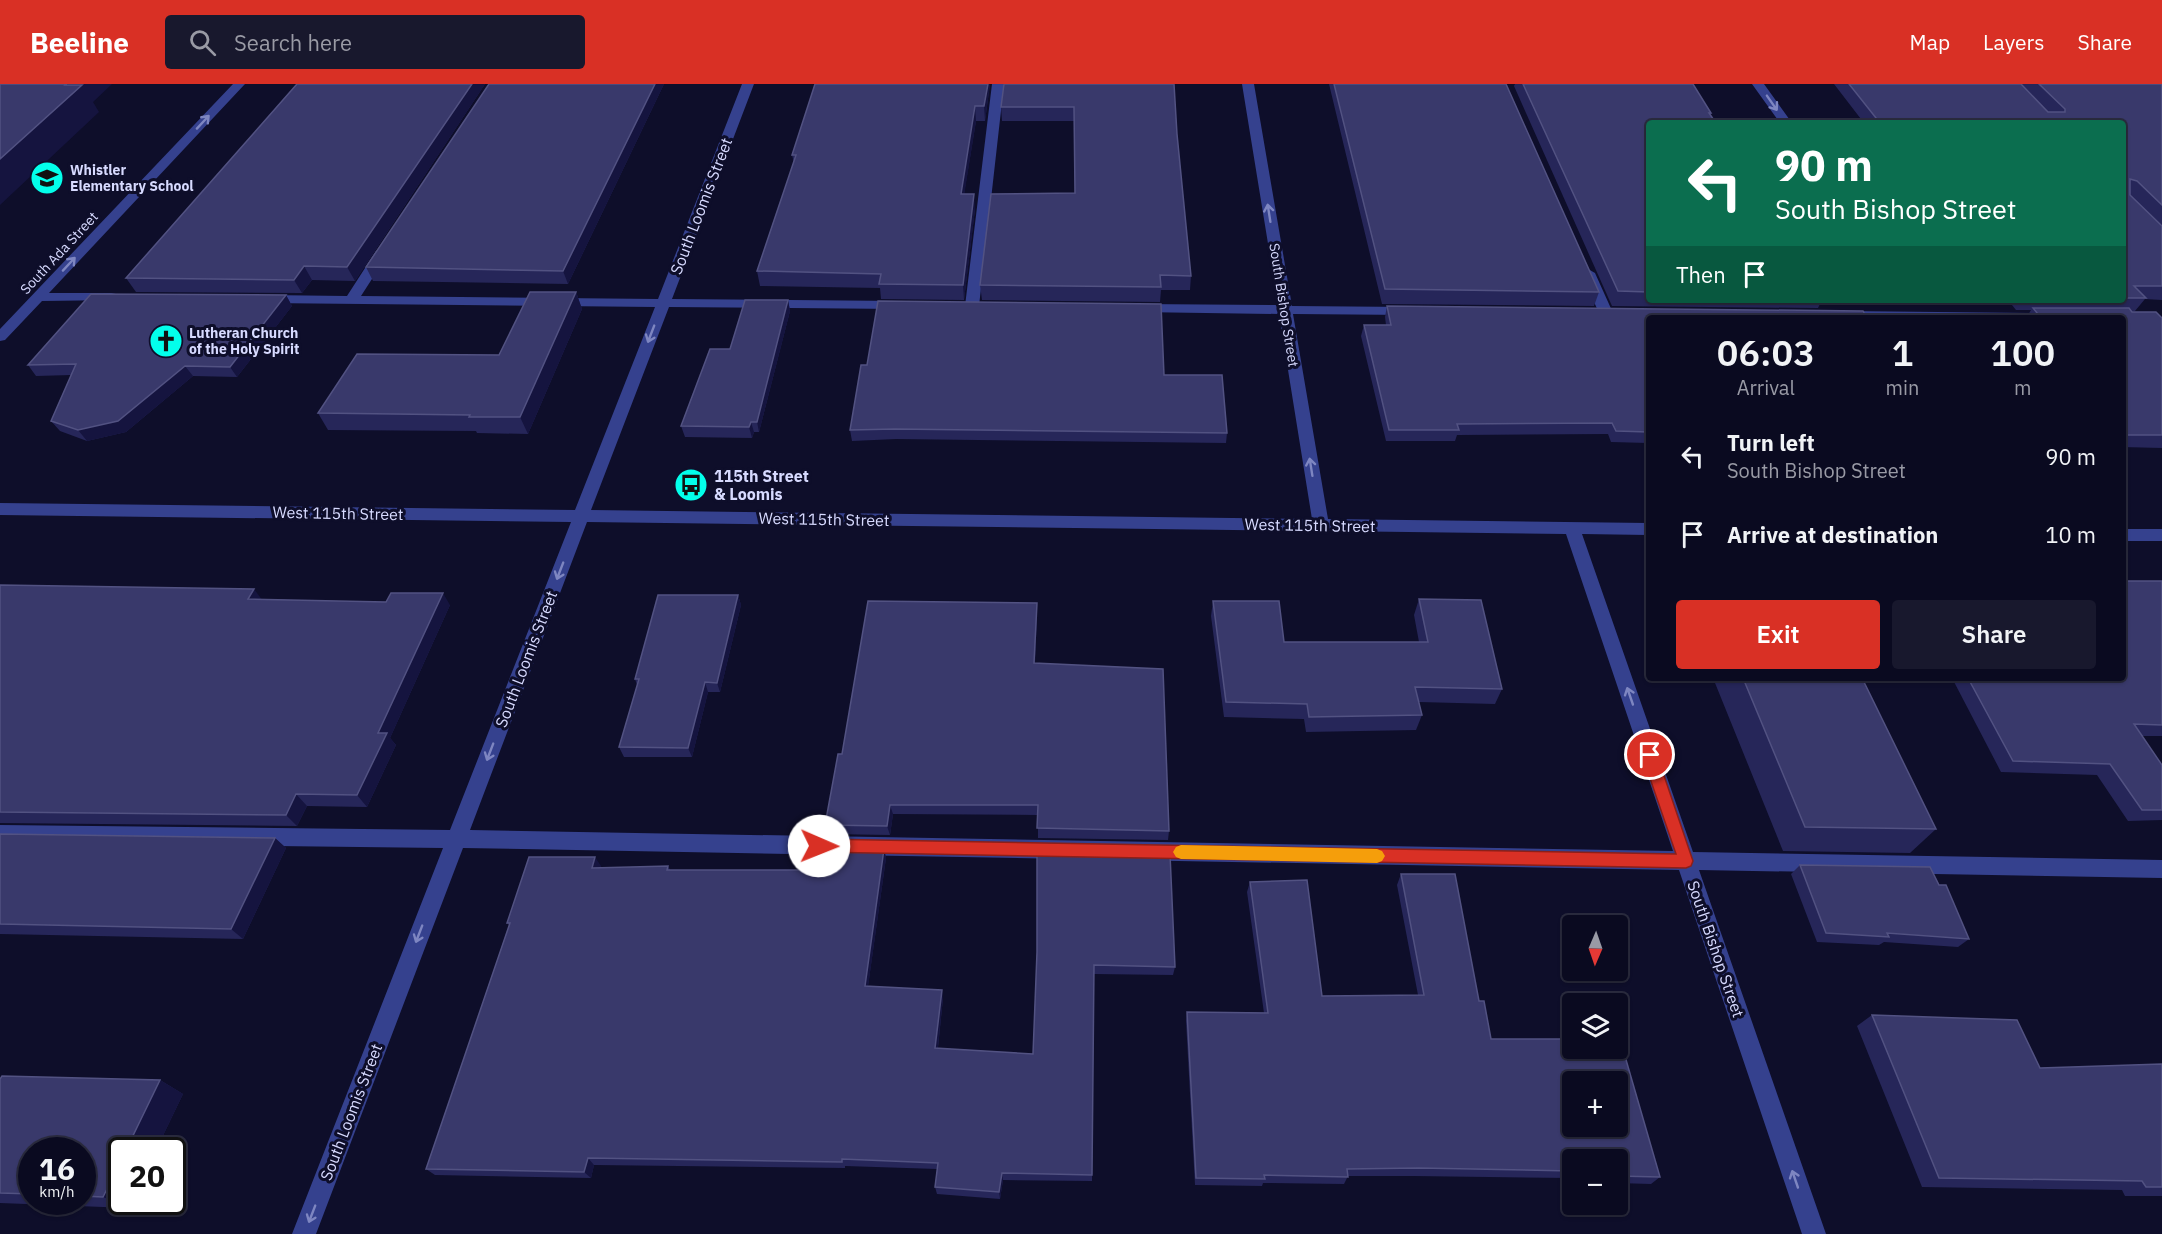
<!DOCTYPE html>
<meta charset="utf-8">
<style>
:root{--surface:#0a0a20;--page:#18182d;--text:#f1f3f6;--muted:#999aa5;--line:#2a2b3e;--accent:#d93025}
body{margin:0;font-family:"IBM Plex Sans",sans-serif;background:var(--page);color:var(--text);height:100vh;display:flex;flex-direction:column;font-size:22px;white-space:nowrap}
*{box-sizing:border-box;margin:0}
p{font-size:20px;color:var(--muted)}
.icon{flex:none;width:33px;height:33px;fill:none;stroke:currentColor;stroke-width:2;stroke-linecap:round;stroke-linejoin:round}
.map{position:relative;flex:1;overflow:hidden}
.side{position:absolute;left:1646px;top:231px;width:480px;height:366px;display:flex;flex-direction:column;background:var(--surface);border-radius:6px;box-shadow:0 2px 4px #0004,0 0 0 2px var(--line)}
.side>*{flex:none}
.guide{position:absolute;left:1646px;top:36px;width:480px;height:183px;border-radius:6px;box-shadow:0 2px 4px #0004,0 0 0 2px var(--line);background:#0b6e4f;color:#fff;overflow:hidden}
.needle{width:39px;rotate:182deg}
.controls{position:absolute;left:1562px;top:831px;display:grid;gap:12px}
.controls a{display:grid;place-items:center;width:66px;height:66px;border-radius:6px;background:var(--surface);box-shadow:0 2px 4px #0004,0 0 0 2px var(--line);font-size:30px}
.speed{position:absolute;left:18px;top:1053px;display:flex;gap:12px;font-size:30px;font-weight:700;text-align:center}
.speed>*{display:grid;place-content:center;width:78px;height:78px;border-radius:50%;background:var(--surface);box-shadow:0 2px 4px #0004,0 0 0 2px var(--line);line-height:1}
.speed small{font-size:15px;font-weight:400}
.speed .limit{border:3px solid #111;border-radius:9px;background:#fff;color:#111}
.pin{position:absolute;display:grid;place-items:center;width:51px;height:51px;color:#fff;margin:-26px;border:3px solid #fff;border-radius:50%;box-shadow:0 2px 6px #0007}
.me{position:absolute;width:66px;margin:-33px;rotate:91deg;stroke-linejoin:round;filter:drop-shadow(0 0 4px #0008)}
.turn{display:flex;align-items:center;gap:21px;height:126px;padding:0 30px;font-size:27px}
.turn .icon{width:78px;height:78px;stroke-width:2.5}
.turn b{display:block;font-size:42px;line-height:51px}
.then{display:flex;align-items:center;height:57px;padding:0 30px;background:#0003;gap:12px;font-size:22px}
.eta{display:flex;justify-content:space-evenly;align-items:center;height:102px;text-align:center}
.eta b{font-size:36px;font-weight:600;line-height:42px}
.cta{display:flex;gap:12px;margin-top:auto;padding:12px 30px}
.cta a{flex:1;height:69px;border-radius:6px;background:var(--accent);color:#fff;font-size:24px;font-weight:600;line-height:69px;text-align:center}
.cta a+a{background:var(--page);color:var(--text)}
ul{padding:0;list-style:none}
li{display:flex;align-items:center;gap:18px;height:78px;padding:0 30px}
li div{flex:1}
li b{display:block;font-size:22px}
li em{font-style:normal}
header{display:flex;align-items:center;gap:36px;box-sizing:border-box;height:84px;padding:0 30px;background:var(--accent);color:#fff}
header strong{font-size:28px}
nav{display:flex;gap:33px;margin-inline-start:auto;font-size:21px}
.search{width:420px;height:54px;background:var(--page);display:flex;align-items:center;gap:15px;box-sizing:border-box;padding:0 21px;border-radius:6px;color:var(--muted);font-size:22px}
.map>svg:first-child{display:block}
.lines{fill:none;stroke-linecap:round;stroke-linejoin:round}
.minor{fill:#35418e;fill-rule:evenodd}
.wall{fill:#262659;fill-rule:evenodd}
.shaded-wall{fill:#15143f}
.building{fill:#39396b;stroke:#525282;stroke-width:1.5;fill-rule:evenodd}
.oneway{stroke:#7e86c1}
.route{fill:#d93025;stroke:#8d1f18;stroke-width:1.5}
.slow{fill:#f59e0b}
.labels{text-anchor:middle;stroke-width:6;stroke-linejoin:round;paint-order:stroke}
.far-poi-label{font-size:14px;font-weight:bold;fill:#d7daff;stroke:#0e0e2a;text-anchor:start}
.far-street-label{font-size:14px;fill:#d7daff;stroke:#0e0e2a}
.street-label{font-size:16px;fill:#d7daff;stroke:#0e0e2a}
.poi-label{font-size:16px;font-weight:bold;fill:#d7daff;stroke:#0e0e2a;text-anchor:start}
</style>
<header>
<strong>Beeline</strong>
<div class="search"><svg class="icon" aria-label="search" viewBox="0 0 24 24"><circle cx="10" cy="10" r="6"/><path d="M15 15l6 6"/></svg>Search here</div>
<nav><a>Map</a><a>Layers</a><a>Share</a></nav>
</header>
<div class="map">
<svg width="2162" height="1150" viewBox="0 0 2162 1150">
<rect width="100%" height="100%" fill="#0e0e2a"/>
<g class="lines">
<path class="minor" d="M233 0H245L49 209H111L116 210 118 213 116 216 42 217 5 256 0 257V245Z
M742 0H754L672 215 900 217 907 221 900 225 669 223 591 426 1312 435 1279 230 1138 228 1131 224 1138 220 1278 221 1242 0H1254L1292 222 1410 223 1417 227 1410 231 1293 230 1328 435 1648 439V451L1582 450 1693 768 2162 776V794L1699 786 1826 1150H1802L1679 786 463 764 316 1150H292L443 764 0 759V741L450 746 571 438 0 431V419L575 426 655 223 265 219 258 215 265 211 347 212 376 167 381 166 388 170 361 212 658 215ZM587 438 1566 450 1673 767 470 746Z
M992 0H1004L979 222 972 226 965 222Z
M1752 0H1764L1792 39H1780Z
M1588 185 1595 189 1613 229 1611 232 1606 233 1599 229 1581 189Z
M1843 227 2043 229 2050 233 1838 234 1836 231Z
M2122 445H2162V457H2122Z"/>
</g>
<path class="wall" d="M297 0H485L355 197 312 196 302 209 136 208 126 194Z
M489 0H664L568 200 373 197 366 183Z
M815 0H990L985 37H976L964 110 975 125 964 216 881 215 880 204 760 202 757 187 794 79 792 71Z
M1004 0 1177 50 1191 192 1190 206H1161L1160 218 982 216 980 201 1075 109 1074 37H1002L1001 23Z
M1329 0H1506L1599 208 1594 222 1382 220Z
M1515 0H1693L1711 29 1710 31 1648 39V216H1822L1818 224 1612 222 1514 2Z
M1834 0H2162V216L2145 215 2135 227H2131L2162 234V364L2122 363V234H2019L2022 231H2028L2031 226H2016L2008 216H2122V39H1864Z
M576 208 582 225 528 350 477 349 476 347 328 346 318 329 499 271Z
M286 211 292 222 237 293 193 292 126 348 87 357 60 347 51 337 71 291 36 292 28 281Z
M788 216 790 227 759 348H754L752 354 685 353 681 342 730 265Z
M1387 222 1648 234V359L1611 358 1608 350 1457 351 1455 357H1386L1361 252 1364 241H1386L1385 233Z
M1164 291 1227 349 1226 359 896 355 852 357 850 346Z
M2162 497V652H2142L2162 681V736L2128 737 2097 691 2001 688 1952 594H2122Z
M0 501 262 515 450 521 390 654 396 661 367 723 307 722 297 742 0 739Z
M738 511 741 521 720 608H708L692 673H624L619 663 637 601 635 595Z
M1419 515 1502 605 1495 620 1419 618 1422 631 1416 646 1306 648 1304 635 1224 633 1211 532 1213 517 1284 558H1419L1414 531Z
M1037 529 1035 579 1169 747 1168 756 1038 754V731L893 730 890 751 828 750 825 741 842 670Z
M1713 594H1862L1936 745 1910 769 1783 767Z
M0 750 275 754 286 764 243 855 0 850Z
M884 765 886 774 868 902 943 914 938 964 1033 970 1037 868 1175 883 1173 891 1094 890 1092 1097 1003 1096 1000 1115 937 1110 935 1103 937 1085 845 1082V1084L594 1081 591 1094 435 1091 426 1085 509 841 507 839 601 782 600 784 668 782 670 786H817Z
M1800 781 1969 855 1958 863 1884 858 1879 861 1817 858 1791 790Z
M1401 790 1479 917 1491 955 1660 1093 1651 1100 1617 1099V1076H1572V1094L1413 1092H1348L1344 1100 1263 1099 1262 1102 1195 1101 1186 937 1187 928 1264 929 1247 808 1250 798 1322 912 1418 911 1397 801Z
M1872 931 2040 984 2162 980V1112H2125L2122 1106 1922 1103 1857 942Z
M0 995 160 996 183 1010 156 1066H122V1118H132L129 1124 0 1119ZM32 1066H82V1118H32Z"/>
<path class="shaded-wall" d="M66 0H112L93 18 99 28 0 121V75Z
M472 0H485L355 197 347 183Z
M655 0H664L568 200 563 187Z
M988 0H990L985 37 984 22Z
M975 22 976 37 962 125 961 110Z
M974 110 975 125 964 216 963 201Z
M304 182 312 196 302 209 294 196Z
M576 208 582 225 528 350 520 333Z
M286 211 292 222 237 293 230 283Z
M788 216 790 227 759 348 757 338Z
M185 282 193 292 126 348 87 357 78 346Z
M751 338 754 348 752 354 749 343Z
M254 505 263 517 248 515Z
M443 509 450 521 390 654 396 661 367 723 357 711 378 649Z
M738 511 741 521 720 608 717 599Z
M1037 519V529L1034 589V579Z
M705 598 708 608 692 673 688 664Z
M296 710 307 722 297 742 286 731Z
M890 721 893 730 890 751 887 742Z
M275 754 286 764 243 855 231 845Z
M884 765 886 774 867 910 865 902Z
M595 773 601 782 597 793 592 784Z
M942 906 943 914 937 971 935 964Z
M160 996 183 1010 156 1066H126Z
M588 1074 594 1081 591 1094 584 1088Z
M122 1075V1118H132L129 1124 103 1113Z
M1002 1089 1003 1096 1000 1115 999 1108Z"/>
<path class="building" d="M0 0H66L65 1H82L0 75Z
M297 0H472L347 183 304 182 294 196 126 194Z
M489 0H655L563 187 366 183Z
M815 0H988L984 22H975L961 110H974L963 201 879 200 881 190 757 187 796 71H792Z
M1004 0H1174L1177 50 1191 192 1160 191 1161 203 980 201 991 110 1075 109 1074 23H1001Z
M1334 0H1506L1599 208 1385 205Z
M1523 0H1693L1711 29H1709L1716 39H1648V208L1618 207Z
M1849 0H2021L2048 28H2065V25L2039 0H2162V121L2137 97 2130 95V111L2162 142V202H2134L2146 214H2122V39H1880Z
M530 208H576L520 333H469L470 331 318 329 357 270 499 271Z
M91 210 286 211 230 283 185 282 118 337 78 346 51 337 76 280 28 281Z
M745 216H788L757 338H751L749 343 681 342 710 265H730Z
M878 217 1161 220 1164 291H1222L1227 349 895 345 850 346 861 281H867Z
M1387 222 1863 227 1867 234H1648V348L1616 347 1612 339 1457 340 1459 346H1389L1364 241H1391Z
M2033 224H2129L2132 228H2156L2162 234V351H2122V234H2024L2022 231 2038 230Z
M2122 497H2162V641L2134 640 2162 681V726H2142L2110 680 2013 677 1968 594H2122Z
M0 501 254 505 248 515 386 518 391 509H443L378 649H387L357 711 296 710 286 731 0 728Z
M658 511H738L717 599 705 598 688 664 619 663 639 595H635Z
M1419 515 1481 516 1502 605 1415 603 1422 631 1309 633 1307 620 1226 618 1213 517H1279L1284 558H1428Z
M868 517 1037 519 1034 579 1163 585 1169 747 1037 744 1038 721H890L887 742 825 741 838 670H842Z
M1743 594H1862L1936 745 1805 743Z
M0 750 275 754 231 845 0 840Z
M821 764 884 765 865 902 942 906 935 964 1033 970 1037 868V768L1170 770 1175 883 1094 881 1092 1091 1002 1089 999 1108 935 1103 938 1079 842 1075V1078L588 1074 584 1088 426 1085 510 839H507L529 773H595L592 784 668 782 667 786H817Z
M1800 781 1930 783 1939 801H1946L1969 855 1887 849 1889 853 1826 849Z
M1401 790H1455L1479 917H1484L1491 955H1572V964H1617V955H1620L1660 1093 1617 1092V1076H1572V1087L1419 1084 1347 1085 1348 1093 1264 1091 1265 1095 1196 1094 1187 928 1268 929 1250 798 1307 796 1322 912 1424 911ZM1572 998H1617V1042H1572Z
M1872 931 2017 936 2040 984 2162 980V1103H2146L2142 1097 1939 1094Z
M2 992 160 996 126 1066H122V1075L103 1113 82 1112V1066H32V1110L0 1109V995Z"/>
<defs><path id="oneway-shaft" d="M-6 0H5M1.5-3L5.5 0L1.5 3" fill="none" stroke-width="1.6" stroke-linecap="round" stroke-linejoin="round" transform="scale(1.5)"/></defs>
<g class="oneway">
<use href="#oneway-shaft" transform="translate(1772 19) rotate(55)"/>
<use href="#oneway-shaft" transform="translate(203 38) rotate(-47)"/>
<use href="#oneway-shaft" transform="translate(1269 129) rotate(-99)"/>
<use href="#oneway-shaft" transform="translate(69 180) rotate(-47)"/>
<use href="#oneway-shaft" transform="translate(651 250) rotate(111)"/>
<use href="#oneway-shaft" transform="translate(1311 383) rotate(-99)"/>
<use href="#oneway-shaft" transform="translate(560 487) rotate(111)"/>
<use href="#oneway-shaft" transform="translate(1630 612) rotate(-109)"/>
<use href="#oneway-shaft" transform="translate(490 668) rotate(111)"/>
<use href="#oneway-shaft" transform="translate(419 850) rotate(111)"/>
<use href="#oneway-shaft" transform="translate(1795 1095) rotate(-109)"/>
<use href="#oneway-shaft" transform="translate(312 1130) rotate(111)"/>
</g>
<path class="route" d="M1650 665 1655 666 1657 671 1693 777 1691 782 1686 784 819 768 814 766 811 762 814 757 819 755 1676 770 1642 671 1644 666Z"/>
<path class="slow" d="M1181 761 1377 765 1382 767 1385 772 1382 777 1377 779 1181 775 1176 773 1173 768 1176 763Z"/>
<defs>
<g id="school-disc" transform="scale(1.725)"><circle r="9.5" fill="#03ffeb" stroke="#0e0e2a"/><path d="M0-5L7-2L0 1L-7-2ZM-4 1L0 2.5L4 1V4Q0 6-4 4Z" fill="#111"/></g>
<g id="church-disc" transform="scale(1.725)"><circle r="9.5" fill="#03ffeb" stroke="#0e0e2a"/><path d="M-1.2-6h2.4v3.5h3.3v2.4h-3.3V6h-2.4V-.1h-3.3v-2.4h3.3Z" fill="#111"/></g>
<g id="bus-disc" transform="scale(1.725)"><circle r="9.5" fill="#03ffeb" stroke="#0e0e2a"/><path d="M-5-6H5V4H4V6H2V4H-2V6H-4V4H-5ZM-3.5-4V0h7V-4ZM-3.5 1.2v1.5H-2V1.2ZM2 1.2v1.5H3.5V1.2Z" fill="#111"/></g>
</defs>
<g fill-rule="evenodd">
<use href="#school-disc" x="47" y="94"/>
<use href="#church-disc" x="166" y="257"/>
<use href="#bus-disc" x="691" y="401"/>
</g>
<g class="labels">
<g class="far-poi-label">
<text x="70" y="91">Whistler<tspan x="70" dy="16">Elementary School</tspan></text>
<text x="189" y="254">Lutheran Church<tspan x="189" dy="16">of the Holy Spirit</tspan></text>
</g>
<g class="far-street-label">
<text transform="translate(59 169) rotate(-47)" y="5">South Ada Street</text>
<text transform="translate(1284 221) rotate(81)" y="5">South Bishop Street</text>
</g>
<g class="street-label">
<text transform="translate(701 122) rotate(-69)" y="6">South Loomis Street</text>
<text transform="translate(338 429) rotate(1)" y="6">West 115th Street</text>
<text transform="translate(824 435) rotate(1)" y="6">West 115th Street</text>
<text transform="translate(1310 441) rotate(1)" y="6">West 115th Street</text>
<text transform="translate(526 575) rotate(-69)" y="6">South Loomis Street</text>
<text transform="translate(1716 865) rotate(71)" y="6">South Bishop Street</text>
<text transform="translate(351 1028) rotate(-69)" y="6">South Loomis Street</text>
</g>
<g class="poi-label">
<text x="714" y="398">115th Street<tspan x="714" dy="18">&amp; Loomis</tspan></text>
</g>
</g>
</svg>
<div class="controls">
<a><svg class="needle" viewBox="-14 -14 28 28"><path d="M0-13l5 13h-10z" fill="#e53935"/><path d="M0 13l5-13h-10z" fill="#999aa5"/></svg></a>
<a><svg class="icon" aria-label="layers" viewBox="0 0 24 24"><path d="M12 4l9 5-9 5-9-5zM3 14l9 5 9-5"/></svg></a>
<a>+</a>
<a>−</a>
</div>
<div class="speed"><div>16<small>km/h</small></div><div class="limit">20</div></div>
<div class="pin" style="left:1650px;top:671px;background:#d93025"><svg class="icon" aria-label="arrive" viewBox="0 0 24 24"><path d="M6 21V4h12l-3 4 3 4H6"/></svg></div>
<svg class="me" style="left:819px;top:762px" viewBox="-20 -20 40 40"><circle r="19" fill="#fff"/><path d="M0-13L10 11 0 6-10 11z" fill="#d93025"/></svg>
<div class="guide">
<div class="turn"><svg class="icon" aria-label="left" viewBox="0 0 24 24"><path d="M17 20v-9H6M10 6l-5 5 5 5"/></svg><div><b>90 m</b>South Bishop Street</div></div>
<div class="then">Then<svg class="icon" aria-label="arrive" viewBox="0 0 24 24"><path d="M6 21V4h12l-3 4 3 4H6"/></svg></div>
</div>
<section class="side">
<div class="eta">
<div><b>06:03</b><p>Arrival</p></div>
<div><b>1</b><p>min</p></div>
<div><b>100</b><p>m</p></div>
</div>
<ul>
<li><svg class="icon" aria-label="left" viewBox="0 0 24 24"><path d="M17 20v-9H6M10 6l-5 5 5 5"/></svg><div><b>Turn left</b><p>South Bishop Street</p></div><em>90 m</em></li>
<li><svg class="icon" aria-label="arrive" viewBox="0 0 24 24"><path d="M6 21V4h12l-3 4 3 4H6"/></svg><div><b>Arrive at destination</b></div><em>10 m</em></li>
</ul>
<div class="cta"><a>Exit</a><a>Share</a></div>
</section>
</div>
